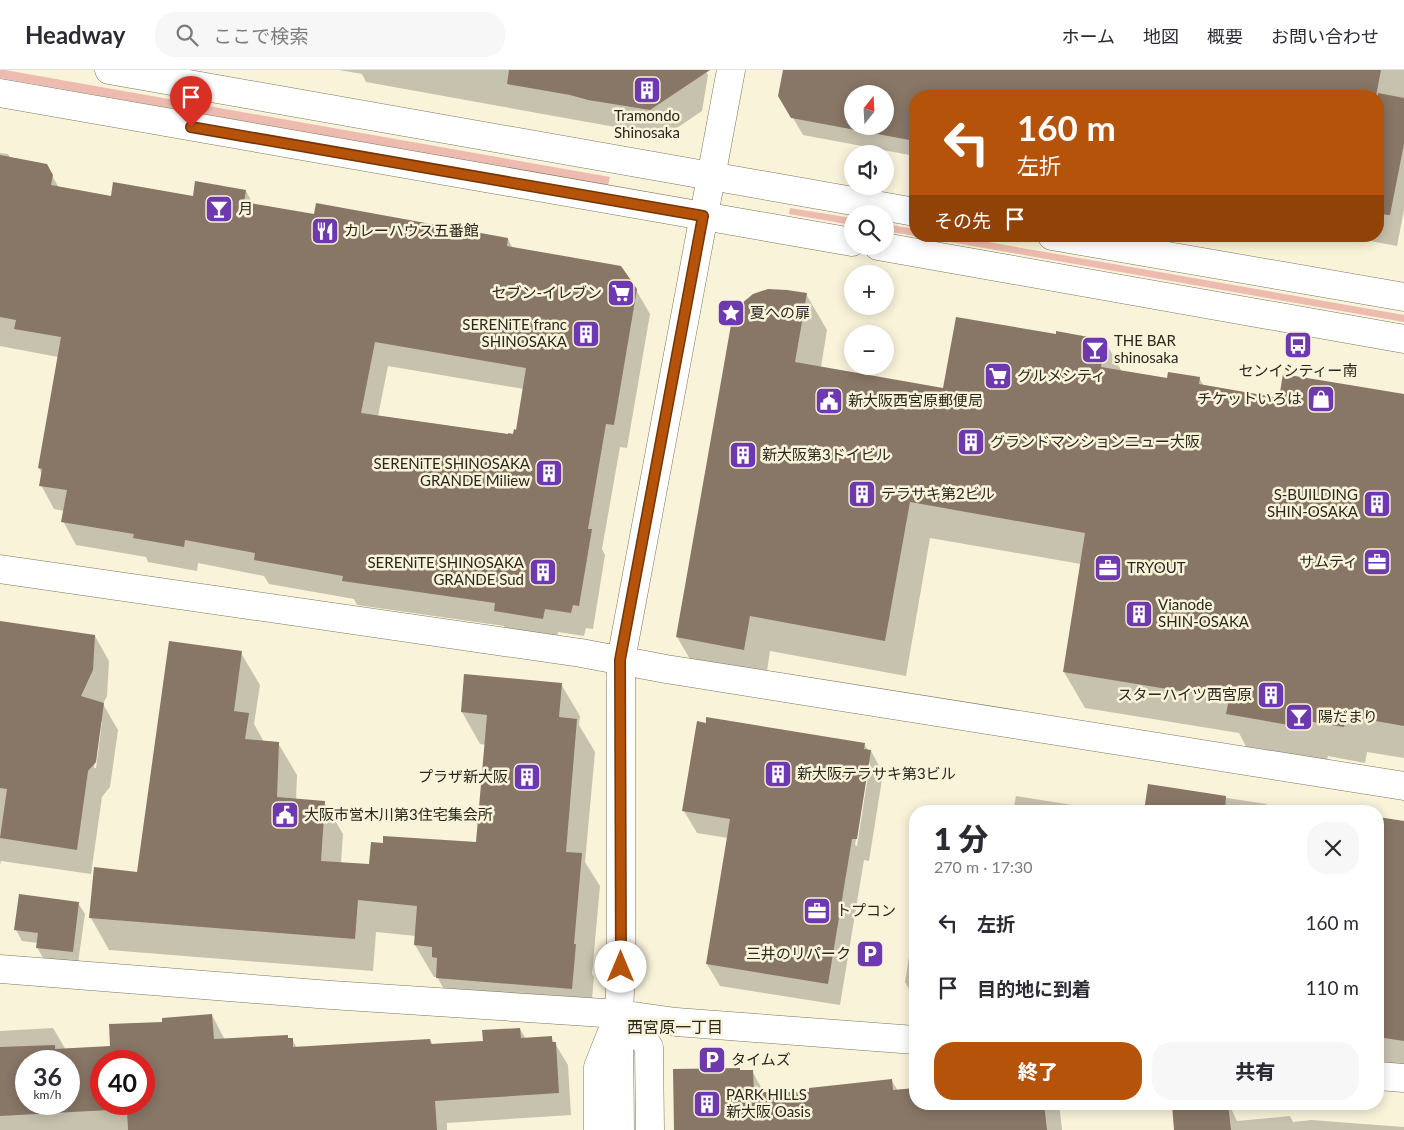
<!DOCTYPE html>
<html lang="ja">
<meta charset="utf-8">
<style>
:root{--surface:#fff;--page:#f7f7f7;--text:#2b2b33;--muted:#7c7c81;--line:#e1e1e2;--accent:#b45309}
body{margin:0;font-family:Lato,"Noto Sans JP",sans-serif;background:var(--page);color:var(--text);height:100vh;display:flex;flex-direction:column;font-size:19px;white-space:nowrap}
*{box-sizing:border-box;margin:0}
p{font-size:16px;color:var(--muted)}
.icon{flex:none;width:28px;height:28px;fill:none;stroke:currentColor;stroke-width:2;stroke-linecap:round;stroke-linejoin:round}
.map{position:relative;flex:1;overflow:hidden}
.panel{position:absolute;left:909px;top:735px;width:475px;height:305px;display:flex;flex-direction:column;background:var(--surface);border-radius:20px;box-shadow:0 2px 12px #0003}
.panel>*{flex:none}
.guide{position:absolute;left:909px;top:20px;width:475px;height:152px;border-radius:20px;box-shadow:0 2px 12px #0003;background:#b45309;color:#fff;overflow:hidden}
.needle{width:32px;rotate:18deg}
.controls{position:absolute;left:844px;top:15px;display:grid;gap:10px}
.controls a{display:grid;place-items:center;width:50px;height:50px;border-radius:50%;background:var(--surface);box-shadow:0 2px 12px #0003;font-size:25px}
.speed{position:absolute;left:15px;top:980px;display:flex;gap:10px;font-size:25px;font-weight:700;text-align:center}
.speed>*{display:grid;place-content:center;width:65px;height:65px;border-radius:50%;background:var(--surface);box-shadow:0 2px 12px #0003;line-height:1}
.speed small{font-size:12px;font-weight:400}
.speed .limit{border:8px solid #d22;background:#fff;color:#111}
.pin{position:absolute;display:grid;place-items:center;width:42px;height:42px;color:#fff;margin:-51px -21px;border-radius:50% 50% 50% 0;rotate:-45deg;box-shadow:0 0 5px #0007}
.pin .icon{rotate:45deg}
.me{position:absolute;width:55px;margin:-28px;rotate:0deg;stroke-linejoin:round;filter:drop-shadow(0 0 4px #0008)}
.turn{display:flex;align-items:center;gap:18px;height:105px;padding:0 25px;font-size:22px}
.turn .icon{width:65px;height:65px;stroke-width:2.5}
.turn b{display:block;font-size:35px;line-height:42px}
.then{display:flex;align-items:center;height:48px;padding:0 25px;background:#0003;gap:10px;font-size:19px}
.round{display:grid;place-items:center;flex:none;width:52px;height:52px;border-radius:20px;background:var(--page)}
.overview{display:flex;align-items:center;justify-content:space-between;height:85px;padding:0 25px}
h1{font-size:30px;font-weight:800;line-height:38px}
.cta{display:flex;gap:10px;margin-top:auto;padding:10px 25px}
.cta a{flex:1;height:58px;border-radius:20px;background:var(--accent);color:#fff;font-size:20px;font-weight:800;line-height:58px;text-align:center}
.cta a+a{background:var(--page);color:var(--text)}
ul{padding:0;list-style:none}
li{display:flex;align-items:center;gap:15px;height:65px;padding:0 25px}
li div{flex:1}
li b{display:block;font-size:19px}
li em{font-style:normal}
header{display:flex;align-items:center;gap:30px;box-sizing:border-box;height:70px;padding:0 25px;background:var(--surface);border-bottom:1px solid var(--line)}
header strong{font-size:24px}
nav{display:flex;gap:28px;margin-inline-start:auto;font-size:18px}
.search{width:350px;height:45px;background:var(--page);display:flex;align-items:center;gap:12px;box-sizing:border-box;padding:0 18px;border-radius:20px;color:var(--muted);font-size:19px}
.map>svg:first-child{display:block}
.green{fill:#edbbb0}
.shadow{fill:#0003;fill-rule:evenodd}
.building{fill:#887666;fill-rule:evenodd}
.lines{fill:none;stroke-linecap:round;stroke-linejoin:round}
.street-casing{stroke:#7c7661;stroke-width:29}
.secondary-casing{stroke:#7c7661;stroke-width:29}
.street{stroke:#fff;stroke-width:28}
.secondary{stroke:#fff;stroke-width:28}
.route-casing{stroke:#753606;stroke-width:12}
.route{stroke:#b45309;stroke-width:9}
.labels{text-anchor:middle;stroke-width:5;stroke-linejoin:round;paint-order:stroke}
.poi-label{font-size:15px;fill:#29271e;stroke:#f9f3da;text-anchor:start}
.neighbourhood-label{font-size:16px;fill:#29271e;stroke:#f9f3da}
</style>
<header>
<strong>Headway</strong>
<div class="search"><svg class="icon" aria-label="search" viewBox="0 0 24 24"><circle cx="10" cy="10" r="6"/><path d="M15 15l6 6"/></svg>ここで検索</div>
<nav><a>ホーム</a><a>地図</a><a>概要</a><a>お問い合わせ</a></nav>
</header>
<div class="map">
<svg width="1404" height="1060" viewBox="0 0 1404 1060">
<rect width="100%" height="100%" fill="#f9f3da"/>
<path class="green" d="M0 0H5L610 107 608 116 0 8Z
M790 138 852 148V155L789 144Z
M885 154 915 159V166L885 161Z
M916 166H954L1404 245V252Z"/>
<path class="shadow" d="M339 0H705L708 5 702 41 665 66 366 12 362 4Z
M785 0H1404V140L1397 176 1343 166H1378V26H915V86L803 65 780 26ZM852 24H885V56H852Z
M0 83 8 84 11 89 46 95 59 118 112 127 194 128 246 121 253 134 315 145 508 169 513 179 636 220 650 244 627 378 620 377 602 479 605 485 593 559 586 558 584 566 558 562 557 572 509 564 504 556 357 535 354 529 269 514 264 506 198 493 197 501 148 492 146 487 76 475 63 451 64 441 54 439 41 415 42 404 39 398 58 287 0 276ZM388 296 524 319 517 361 514 365 378 346Z
M806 224 827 260 821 297 944 320 1057 266 1105 271 1122 302 1168 310 1199 308 1204 316 1280 329 1404 325V688L1367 682 1365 693 1328 686 1326 694 1248 680 1239 663 1085 638 1064 602 1081 494 930 468 906 606 770 581 765 615 698 603 677 567Z
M0 552 95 566 109 591 107 626 103 634 118 660 110 717 102 727 91 804 1 791 0 795ZM100 652H102L96 698H94Z
M241 583 260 615 254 654 264 672 278 673 297 705 296 730 324 732 343 764 341 793 371 796 477 774 486 675 480 674 462 642 561 614 580 646 579 655 595 682 585 792 600 816 592 904 594 907 590 950 456 940 437 907H434L415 875 416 866 376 862 373 901 109 880 91 848 138 803Z
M864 674 868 680 871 681 883 703 869 791 864 790 840 935 720 916 707 894 728 768 697 763 684 741ZM868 693H870L857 776 855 775Z
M1149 716 1266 734 1271 741H1145Z
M1016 726 1110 741H1013Z
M1378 748 1404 752V995L1378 1005Z
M78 833 85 844 78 893 43 888 37 877 38 873 22 871 16 860Z
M915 850V930L905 912Z
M212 945 225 970 287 966 289 969H292L297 978 430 970 433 975 484 972 520 959 526 969 551 967 568 995 571 1045 447 1053V1060H0V961L53 958 66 980 112 977 164 953ZM26 991H69V1034H26ZM101 991H144V1034H101Z
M741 1001H752L765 1024 810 1023 892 1011 898 1021 915 1020V1034H1056L1060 1041 1062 1060H675Z
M1173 1034H1229L1237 1051 1290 1046 1293 1052 1311 1050 1404 1057V1060H1175Z"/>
<path class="building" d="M509 0H710L650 40 588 30 570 25 507 14Z
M783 0H1381L1376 26H915V71L791 48 778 26ZM852 24H885V56H852Z
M1378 23 1404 28V74L1390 145 1378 144Z
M0 85 47 94 53 105 51 115 111 126 113 112 193 126 195 111 246 120 244 132 314 144 316 133 508 168 507 176 621 196 637 219 614 355 606 354 588 459H592L579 536 573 535 571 543 545 539 543 549 494 541 495 533 342 511 343 506 254 490 255 483 185 470 184 477 133 468 134 464 61 452 67 420 39 416 42 399 38 398 61 267 14 259 16 250 0 247ZM375 272 526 298 516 360 514 359 513 364 508 363V364L361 343Z
M768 219 787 220 807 223 795 292 943 318 956 247 1056 264V261L1105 270 1101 297 1167 308 1168 302 1200 307 1199 314 1279 328 1283 304 1404 324V656L1347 646 1344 657 1307 651 1306 658 1226 644 1229 629 1063 602 1085 463 910 432 885 571 750 546 744 580 676 567 732 249 741 234 753 224Z
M0 551 95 565 93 600 81 626 104 633 96 692 88 701 77 780 0 768 7 719 0 718Z
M169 571 242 581 234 641 249 643 245 669 279 672 277 727 325 731 321 791 369 794 371 772 383 773V766L476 772 487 645 461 642 464 604 562 613 559 647 577 649 566 782 582 783 574 874H576L572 919 436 908 437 888 432 887V877L414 875 417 836 358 830 355 869 89 848 94 797 137 802Z
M706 647 865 673 864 679 871 680 857 769H852L828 914 706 894 730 749 682 741 697 651 706 653Z
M1148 714 1226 726 1225 741H1144Z
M1378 747 1404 751V971L1378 967Z
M19 824 79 832 73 882 36 878 38 863 14 860Z
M212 944 214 969 288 965V968H293V977L430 969 431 974 483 971 482 960 520 958 521 968 552 966V972H556L559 1023 435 1031 437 1060H128L127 1039 0 1046V977L55 975V979L110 976 109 954 162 952V948ZM26 991H69V1034H26ZM101 991H144V1034H101Z
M740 998V1000H753L754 1022H809V1018L892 1009 893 1020 915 1018V1034H1044L1047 1060H674L673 999Z
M1172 1034H1228L1231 1060H1174Z"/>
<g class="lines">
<g class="street-casing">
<path id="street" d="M0 899 331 925 619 944 676 952 915 970
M619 944 638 962 649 977 650 1060
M619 960 620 1060
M1378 1006 1404 1008
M598 1060V997L619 944"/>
</g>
<g class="secondary-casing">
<path id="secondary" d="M109 0 915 142
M0 23 852 172
M1052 166 1404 227
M878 176 1404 269
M0 499 581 583 666 599 1404 716
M619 944 621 897V590L731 0"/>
</g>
<use href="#street" class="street"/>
<use href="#secondary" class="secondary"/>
</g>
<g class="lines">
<g class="route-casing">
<path id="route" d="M191 57 703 146 620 590 621 897"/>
</g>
<use href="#route" class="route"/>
</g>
<defs>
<g id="building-square" transform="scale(1.4375)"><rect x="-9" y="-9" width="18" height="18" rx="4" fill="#6e38ae" stroke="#f9f3da"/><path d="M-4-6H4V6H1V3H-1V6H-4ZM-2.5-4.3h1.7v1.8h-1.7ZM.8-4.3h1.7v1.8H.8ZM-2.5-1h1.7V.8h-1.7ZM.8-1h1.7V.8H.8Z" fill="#fff"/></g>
<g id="bar-square" transform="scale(1.4375)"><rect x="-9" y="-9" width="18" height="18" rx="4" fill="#6e38ae" stroke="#f9f3da"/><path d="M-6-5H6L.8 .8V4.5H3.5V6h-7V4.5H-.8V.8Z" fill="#fff"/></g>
<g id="restaurant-square" transform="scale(1.4375)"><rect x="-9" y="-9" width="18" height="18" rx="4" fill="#6e38ae" stroke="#f9f3da"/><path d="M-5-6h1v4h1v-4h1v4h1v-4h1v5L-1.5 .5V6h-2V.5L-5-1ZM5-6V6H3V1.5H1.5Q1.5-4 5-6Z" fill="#fff"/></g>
<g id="supermarket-square" transform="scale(1.4375)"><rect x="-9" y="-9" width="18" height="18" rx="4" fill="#6e38ae" stroke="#f9f3da"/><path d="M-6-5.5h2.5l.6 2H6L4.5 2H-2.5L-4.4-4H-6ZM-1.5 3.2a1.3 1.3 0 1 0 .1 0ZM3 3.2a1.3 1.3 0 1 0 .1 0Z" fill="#fff"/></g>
<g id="sight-square" transform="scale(1.4375)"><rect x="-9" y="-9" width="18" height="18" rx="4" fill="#6e38ae" stroke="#f9f3da"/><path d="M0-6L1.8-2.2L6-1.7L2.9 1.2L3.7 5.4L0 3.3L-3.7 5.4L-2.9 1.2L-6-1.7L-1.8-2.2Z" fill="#fff"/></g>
<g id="bus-square" transform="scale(1.4375)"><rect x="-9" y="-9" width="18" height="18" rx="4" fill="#6e38ae" stroke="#f9f3da"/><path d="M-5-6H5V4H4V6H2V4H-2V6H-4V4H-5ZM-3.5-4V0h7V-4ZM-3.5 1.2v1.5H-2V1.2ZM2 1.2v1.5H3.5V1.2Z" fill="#fff"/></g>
<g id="shop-square" transform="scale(1.4375)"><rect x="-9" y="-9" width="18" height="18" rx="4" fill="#6e38ae" stroke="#f9f3da"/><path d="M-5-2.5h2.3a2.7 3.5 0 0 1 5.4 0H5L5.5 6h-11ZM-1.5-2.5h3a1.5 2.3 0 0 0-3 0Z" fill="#fff"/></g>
<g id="civic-square" transform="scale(1.4375)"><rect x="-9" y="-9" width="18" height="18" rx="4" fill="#6e38ae" stroke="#f9f3da"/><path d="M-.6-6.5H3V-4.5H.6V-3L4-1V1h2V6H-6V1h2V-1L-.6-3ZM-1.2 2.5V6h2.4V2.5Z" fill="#fff"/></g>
<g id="office-square" transform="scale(1.4375)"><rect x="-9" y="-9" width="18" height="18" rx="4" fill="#6e38ae" stroke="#f9f3da"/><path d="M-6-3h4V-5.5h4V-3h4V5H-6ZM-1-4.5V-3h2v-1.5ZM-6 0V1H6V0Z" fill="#fff"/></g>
<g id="parking-square" transform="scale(1.4375)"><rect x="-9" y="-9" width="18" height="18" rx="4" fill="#6e38ae" stroke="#f9f3da"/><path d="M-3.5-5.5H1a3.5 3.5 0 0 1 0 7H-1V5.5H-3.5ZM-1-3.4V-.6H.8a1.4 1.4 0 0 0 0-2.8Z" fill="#fff"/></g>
</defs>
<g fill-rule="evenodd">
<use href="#building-square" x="647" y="20"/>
<use href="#bar-square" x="219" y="139"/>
<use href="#restaurant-square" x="325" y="161"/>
<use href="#supermarket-square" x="621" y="223"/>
<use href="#sight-square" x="731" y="243"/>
<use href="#building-square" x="586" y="264"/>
<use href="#bus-square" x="1298" y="275"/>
<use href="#bar-square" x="1095" y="280"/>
<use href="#supermarket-square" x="998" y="306"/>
<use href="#shop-square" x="1321" y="329"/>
<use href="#civic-square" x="829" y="331"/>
<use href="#building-square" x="971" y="372"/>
<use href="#building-square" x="743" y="385"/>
<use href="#building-square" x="549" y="403"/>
<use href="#building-square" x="862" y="424"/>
<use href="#building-square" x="1377" y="434"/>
<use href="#office-square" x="1377" y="492"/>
<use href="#office-square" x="1108" y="498"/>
<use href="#building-square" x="543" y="502"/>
<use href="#building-square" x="1139" y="544"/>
<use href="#building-square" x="1271" y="625"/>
<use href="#bar-square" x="1299" y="647"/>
<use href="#building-square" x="778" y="704"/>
<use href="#building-square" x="527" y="707"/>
<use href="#civic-square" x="285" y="745"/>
<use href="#office-square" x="817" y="841"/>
<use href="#parking-square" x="870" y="884"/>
<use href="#parking-square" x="712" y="990"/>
<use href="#building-square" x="707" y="1034"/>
</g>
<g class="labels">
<g class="poi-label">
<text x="647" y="51" text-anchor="middle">Tramondo<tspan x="647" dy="17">Shinosaka</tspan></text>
<text x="238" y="144">月</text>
<text x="344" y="166">カレーハウス五番館</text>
<text x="602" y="228" text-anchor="end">セブン-イレブン</text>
<text x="750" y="248">夏への扉</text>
<text x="567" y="260" text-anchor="end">SERENiTE franc<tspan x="567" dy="17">SHINOSAKA</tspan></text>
<text x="1114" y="276">THE BAR<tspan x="1114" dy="17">shinosaka</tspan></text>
<text x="1298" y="306" text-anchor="middle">センイシティー南</text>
<text x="1017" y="311">グルメシティ</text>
<text x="1302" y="334" text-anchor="end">チケットいろは</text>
<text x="848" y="336">新大阪西宮原郵便局</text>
<text x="990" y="377">グランドマンションニュー大阪</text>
<text x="762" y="390">新大阪第3ドイビル</text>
<text x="530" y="399" text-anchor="end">SERENiTE SHINOSAKA<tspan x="530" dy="17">GRANDE Miliew</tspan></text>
<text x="881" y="429">テラサキ第2ビル</text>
<text x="1358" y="430" text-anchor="end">S-BUILDING<tspan x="1358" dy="17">SHIN-OSAKA</tspan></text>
<text x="1358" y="497" text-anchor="end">サムティ</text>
<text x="524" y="498" text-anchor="end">SERENiTE SHINOSAKA<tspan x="524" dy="17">GRANDE Sud</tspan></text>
<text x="1127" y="503">TRYOUT</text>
<text x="1158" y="540">Vianode<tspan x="1158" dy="17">SHIN-OSAKA</tspan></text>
<text x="1252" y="630" text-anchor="end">スターハイツ西宮原</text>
<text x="1318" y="652">陽だまり</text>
<text x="797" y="709">新大阪テラサキ第3ビル</text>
<text x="508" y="712" text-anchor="end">プラザ新大阪</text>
<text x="304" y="750">大阪市営木川第3住宅集会所</text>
<text x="836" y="846">トプコン</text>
<text x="851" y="889" text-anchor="end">三井のリパーク</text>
<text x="731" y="995">タイムズ</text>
<text x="726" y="1030">PARK HILLS<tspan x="726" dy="17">新大阪 Oasis</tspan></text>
</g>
<g class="neighbourhood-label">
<text x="675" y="963">西宮原一丁目</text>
</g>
</g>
</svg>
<div class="controls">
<a><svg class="needle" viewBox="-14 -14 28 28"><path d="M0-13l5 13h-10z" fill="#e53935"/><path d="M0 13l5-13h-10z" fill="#7c7c81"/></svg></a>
<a><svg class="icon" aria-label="sound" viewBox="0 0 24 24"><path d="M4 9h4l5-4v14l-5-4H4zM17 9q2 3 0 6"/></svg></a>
<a><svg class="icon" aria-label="search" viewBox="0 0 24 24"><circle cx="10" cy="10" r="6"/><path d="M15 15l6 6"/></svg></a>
<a>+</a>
<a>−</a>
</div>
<div class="speed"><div>36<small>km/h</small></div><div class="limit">40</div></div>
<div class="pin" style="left:191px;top:57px;background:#d93025"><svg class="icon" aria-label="arrive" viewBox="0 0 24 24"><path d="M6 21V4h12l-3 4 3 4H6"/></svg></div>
<svg class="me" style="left:621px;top:897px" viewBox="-20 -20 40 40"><circle r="19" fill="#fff"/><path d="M0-13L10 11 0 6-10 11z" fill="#b45309"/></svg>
<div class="guide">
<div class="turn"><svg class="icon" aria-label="left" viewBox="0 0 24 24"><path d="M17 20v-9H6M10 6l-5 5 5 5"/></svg><div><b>160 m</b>左折</div></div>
<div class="then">その先<svg class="icon" aria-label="arrive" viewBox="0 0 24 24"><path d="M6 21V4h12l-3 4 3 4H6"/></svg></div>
</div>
<section class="panel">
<div class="overview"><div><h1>1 分</h1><p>270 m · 17:30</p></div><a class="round"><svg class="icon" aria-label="close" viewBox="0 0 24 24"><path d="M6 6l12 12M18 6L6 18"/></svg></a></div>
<ul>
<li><svg class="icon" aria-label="left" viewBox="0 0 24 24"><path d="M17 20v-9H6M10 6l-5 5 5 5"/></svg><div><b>左折</b></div><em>160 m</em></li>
<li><svg class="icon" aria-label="arrive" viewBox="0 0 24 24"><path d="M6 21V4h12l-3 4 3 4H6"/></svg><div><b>目的地に到着</b></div><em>110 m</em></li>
</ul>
<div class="cta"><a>終了</a><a>共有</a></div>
</section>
</div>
